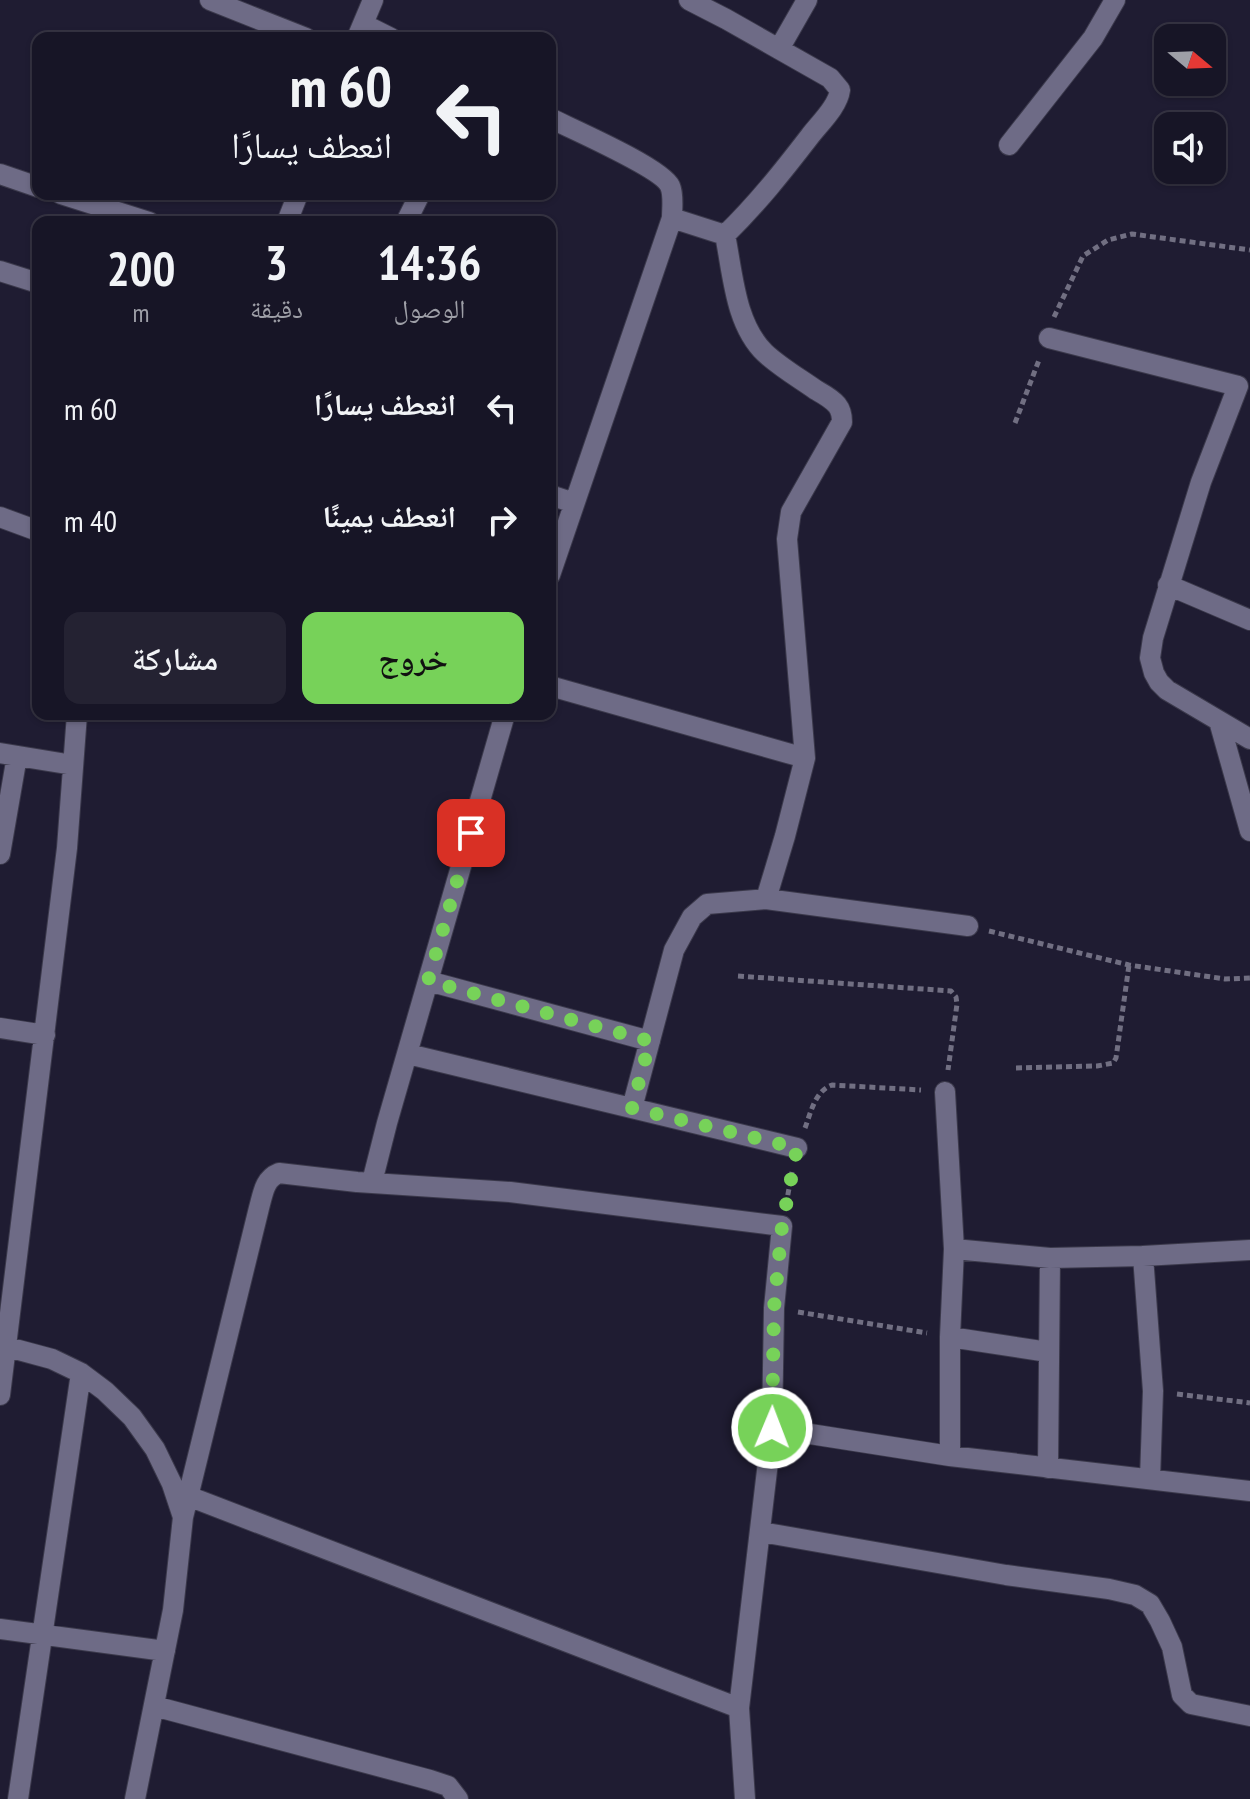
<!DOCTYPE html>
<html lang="ar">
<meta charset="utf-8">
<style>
:root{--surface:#171526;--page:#242232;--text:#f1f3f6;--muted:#9e9fa7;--line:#363443;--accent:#77d259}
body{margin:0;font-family:"PT Sans Narrow","Noto Naskh Arabic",sans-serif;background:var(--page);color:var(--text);direction:rtl;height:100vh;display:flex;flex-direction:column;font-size:30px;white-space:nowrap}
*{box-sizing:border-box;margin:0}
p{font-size:26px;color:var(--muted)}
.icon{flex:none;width:44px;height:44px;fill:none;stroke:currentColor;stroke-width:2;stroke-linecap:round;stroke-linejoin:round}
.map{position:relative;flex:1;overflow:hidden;direction:ltr}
.side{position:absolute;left:32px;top:216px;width:524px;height:504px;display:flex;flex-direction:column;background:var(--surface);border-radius:16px;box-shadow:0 2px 6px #0004,0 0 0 2px var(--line);direction:rtl}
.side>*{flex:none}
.banner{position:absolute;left:32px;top:32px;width:524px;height:168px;border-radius:16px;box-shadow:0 2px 6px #0004,0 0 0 2px var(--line);direction:rtl;background:#171526;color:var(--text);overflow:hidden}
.needle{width:52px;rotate:109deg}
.buttons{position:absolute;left:1154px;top:24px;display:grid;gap:16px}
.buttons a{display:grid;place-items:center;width:72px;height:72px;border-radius:16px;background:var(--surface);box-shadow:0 2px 6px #0004,0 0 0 2px var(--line);font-size:40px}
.pin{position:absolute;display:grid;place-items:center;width:68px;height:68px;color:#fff;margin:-34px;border-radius:16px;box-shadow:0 4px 12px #0006}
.me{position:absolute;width:88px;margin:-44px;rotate:1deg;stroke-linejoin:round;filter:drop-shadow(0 0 6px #0008)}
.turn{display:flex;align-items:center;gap:28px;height:168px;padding:0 32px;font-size:36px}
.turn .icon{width:104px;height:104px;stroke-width:2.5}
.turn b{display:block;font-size:56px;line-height:68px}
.eta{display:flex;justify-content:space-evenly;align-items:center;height:136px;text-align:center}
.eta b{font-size:48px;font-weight:600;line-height:56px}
.button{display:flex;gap:16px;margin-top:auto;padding:16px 32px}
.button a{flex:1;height:92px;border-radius:16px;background:var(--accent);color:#111;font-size:32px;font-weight:600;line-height:92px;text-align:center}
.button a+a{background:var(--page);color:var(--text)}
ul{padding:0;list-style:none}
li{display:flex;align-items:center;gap:24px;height:112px;padding:0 32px}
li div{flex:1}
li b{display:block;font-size:30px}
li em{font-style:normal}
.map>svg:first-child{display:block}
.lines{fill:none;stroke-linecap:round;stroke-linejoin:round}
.minor-casing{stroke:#3b394b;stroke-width:22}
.path{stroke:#716f82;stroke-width:5;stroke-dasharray:6 4;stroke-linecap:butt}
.minor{stroke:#6e6b86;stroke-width:20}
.route{stroke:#77d259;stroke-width:14;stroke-dasharray:0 25.2}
</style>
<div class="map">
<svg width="1250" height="1799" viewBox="0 0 1250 1799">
<rect width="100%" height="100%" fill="#1f1c32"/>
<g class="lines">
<g class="minor-casing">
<path id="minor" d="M210 0 306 38
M363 24 391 38
M357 38 373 0
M779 49 807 0
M550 118C572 129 662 168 670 186 674 195 672 208 672 218L550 575
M1009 145 1093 38 1115 0
M0 174 38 187
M61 194 149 222
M672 218 725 235C757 204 783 171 810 136 820 123 838 106 840 90L830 78 726 19 689 0
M287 222 298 194
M406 222 420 194
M0 271 38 283
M1049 338 1238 386 1201 482 1153 638 1150 658 1154 673 1159 682 1167 690 1250 739
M550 495 574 503
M0 517 38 531
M1168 585 1250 620
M550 686 805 758 787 539 791 512 842 422C842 415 841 410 837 405 831 398 823 394 816 390 799 378 780 367 765 353 735 324 733 274 725 235
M1219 721 1250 831
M0 753 73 765
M0 854 17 756
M766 899 785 836 805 758
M428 981 650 1041
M0 1028 45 1035
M408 1054 797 1148
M945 1092 954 1249 950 1337V1456
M632 1108 674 950 692 917 707 904 766 899 968 926
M372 1182 387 1123 505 714
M954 1249 1050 1258 1143 1256 1250 1250
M1143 1256 1153 1391 1150 1479
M950 1337 1048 1352
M0 1345 52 1359 81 1373 105 1391 132 1417 155 1449 172 1484 183 1517 173 1610 135 1799
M0 1395 67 848 77 714
M772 1428 950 1456 1250 1491
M1048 1468 1050 1258
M188 1496 739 1708
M183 1517 259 1208C263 1194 264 1179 279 1173L357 1182 510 1192 782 1226 774 1308 772 1428 739 1708 745 1799
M761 1532 1006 1575 1109 1589 1135 1595 1150 1604 1160 1621 1172 1647 1182 1695 1191 1704 1250 1716
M0 1629 165 1651
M154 1706 430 1780 448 1786 458 1799
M18 1799 81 1373"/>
</g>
<path class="path" d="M1054 317 1083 256 1108 240 1132 234 1250 250
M1015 423 1039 360
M989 931 1129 965 1225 979 1250 978
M738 976 951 991 956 997 957 1004 948 1070
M1016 1068 1097 1066 1113 1063 1116 1058 1129 965
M805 1128C811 1112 815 1091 832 1085L921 1090
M786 1205 792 1172
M798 1312 927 1333
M1177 1394 1250 1403"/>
<use href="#minor" class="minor"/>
</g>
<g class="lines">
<path class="route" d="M471 833 428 981 650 1041 632 1108 797 1148 782 1226 774 1308 772 1428"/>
</g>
</svg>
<div class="buttons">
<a><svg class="needle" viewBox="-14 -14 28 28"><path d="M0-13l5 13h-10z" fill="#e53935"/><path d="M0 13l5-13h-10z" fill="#9e9fa7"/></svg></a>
<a><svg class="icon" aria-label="sound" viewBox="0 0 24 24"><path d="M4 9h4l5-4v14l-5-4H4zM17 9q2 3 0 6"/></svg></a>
</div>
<div class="pin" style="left:471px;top:833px;background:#d93025"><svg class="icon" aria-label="arrive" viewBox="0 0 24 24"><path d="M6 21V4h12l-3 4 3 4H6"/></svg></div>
<svg class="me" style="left:772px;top:1428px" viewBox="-20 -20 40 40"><circle r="17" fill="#77d259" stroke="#fff" stroke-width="3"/><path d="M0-11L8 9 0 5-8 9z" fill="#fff"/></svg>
<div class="banner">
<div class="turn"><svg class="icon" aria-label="left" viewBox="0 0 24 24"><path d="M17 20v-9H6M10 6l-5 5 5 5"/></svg><div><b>60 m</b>انعطف يسارًا</div></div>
</div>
<section class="side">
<div class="eta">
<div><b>14:36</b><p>الوصول</p></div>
<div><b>3</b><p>دقيقة</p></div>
<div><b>200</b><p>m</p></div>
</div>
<ul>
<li><svg class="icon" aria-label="left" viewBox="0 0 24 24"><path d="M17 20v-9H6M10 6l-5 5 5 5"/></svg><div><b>انعطف يسارًا</b></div><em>60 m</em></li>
<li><svg class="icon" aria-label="right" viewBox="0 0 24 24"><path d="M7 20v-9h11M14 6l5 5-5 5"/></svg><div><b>انعطف يمينًا</b></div><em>40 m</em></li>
</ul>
<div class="button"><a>خروج</a><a>مشاركة</a></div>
</section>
</div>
